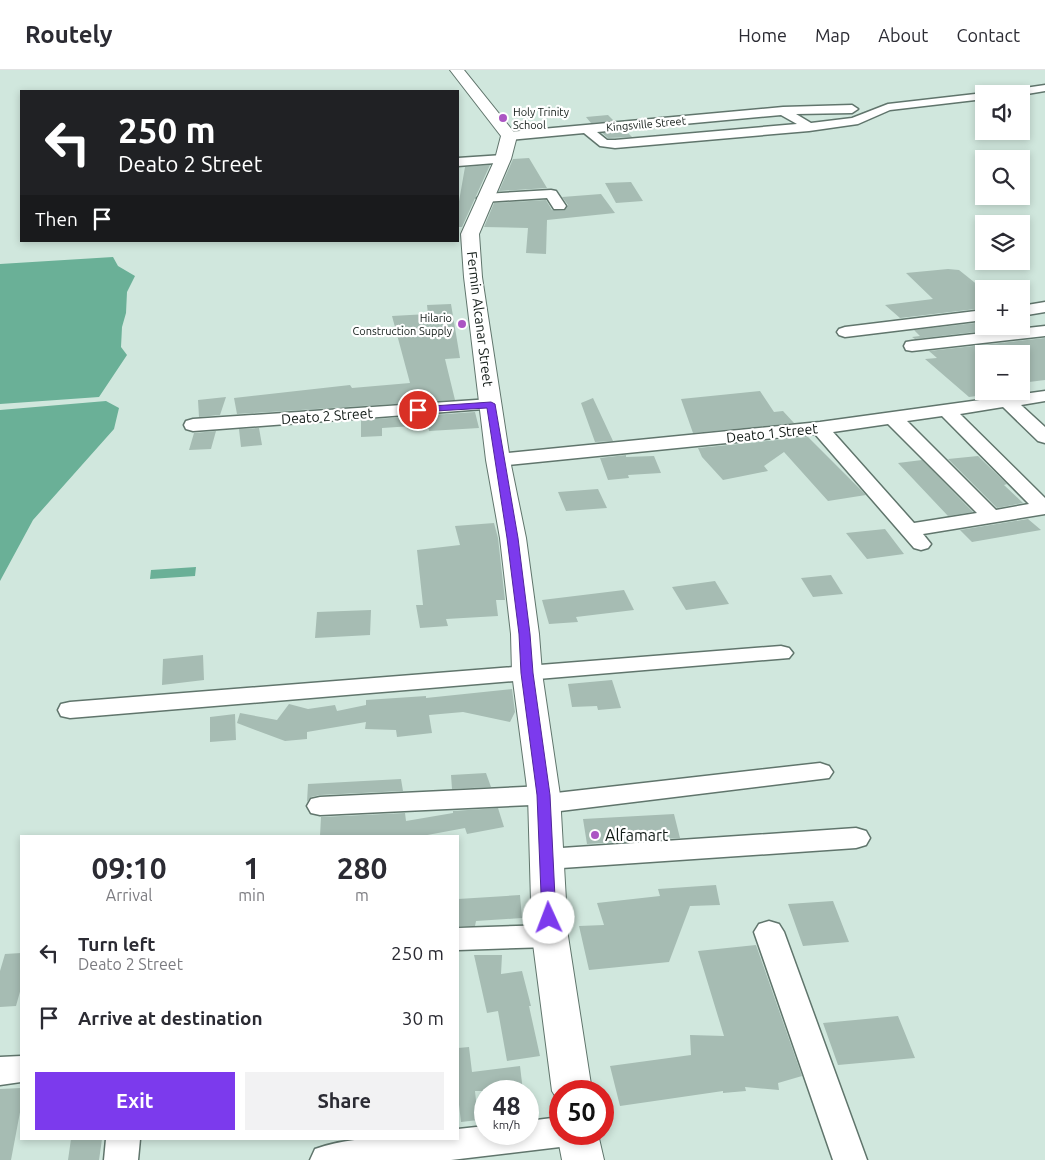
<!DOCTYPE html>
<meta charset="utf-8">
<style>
:root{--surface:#fff;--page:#f2f2f3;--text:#2b2b33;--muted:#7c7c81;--line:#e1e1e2;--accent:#7c3aed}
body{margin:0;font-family:Ubuntu,sans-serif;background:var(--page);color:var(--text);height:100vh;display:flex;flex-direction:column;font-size:19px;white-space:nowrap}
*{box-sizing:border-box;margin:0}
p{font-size:16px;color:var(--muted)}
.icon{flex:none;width:28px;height:28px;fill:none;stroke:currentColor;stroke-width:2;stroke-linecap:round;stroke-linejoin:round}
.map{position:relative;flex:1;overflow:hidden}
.details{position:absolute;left:20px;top:765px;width:439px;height:305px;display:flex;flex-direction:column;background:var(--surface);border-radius:0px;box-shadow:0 2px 8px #0003}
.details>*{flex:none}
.banner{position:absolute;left:20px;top:20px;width:439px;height:152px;border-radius:0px;box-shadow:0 2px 8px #0003;background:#202124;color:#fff;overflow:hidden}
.tools{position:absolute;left:975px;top:15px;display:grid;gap:10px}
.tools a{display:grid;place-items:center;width:55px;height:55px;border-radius:0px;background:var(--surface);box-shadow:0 2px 8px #0003;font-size:25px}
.speed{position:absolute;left:474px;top:1010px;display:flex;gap:10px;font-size:25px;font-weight:700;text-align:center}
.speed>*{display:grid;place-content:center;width:65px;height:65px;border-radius:50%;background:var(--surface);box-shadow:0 2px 8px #0003;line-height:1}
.speed small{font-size:12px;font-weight:400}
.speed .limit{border:8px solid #d22;background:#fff;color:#111}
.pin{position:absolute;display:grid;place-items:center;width:42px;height:42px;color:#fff;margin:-21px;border:2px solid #fff;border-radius:50%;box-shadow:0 1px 5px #0007}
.me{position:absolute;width:55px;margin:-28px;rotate:358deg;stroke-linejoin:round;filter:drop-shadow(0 0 4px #0008)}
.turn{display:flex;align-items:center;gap:18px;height:105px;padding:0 15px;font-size:22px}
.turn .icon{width:65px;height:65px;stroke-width:2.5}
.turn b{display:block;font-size:35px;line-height:42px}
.then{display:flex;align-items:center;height:48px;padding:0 15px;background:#0003;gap:10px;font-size:19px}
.eta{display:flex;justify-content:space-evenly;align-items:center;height:85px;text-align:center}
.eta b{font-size:30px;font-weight:600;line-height:35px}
.cta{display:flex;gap:10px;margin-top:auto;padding:10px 15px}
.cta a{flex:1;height:58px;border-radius:0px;background:var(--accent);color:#fff;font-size:20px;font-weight:600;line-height:58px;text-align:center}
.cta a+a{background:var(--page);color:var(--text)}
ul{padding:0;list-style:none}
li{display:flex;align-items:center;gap:15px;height:65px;padding:0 15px}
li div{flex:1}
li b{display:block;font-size:19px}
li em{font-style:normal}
header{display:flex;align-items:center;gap:30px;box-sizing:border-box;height:70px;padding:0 25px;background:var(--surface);border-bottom:1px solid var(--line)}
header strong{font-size:24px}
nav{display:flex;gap:28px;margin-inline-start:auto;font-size:18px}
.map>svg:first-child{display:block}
.water{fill:#6ab097}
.building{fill:#a6bcb3}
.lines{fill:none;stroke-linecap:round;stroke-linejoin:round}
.minor-casing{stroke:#60756c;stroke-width:3}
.secondary-casing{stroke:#60756c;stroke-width:2}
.minor{fill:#fff;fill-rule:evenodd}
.secondary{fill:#fff;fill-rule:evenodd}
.route{fill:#7c3aed;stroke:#51269a}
.poi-dot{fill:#ab55c3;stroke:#fff;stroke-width:2}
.labels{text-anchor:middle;stroke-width:4.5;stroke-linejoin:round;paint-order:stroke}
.far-poi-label{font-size:11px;fill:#111a16;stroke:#fff;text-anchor:start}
.far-street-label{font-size:11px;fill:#111a16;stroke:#fff}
.street-label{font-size:14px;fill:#111a16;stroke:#fff}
.near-poi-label{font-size:16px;fill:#111a16;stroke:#fff;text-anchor:start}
</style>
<header>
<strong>Routely</strong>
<nav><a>Home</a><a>Map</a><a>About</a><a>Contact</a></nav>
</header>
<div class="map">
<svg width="1045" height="1090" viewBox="0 0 1045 1090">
<rect width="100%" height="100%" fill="#d0e7dd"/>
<path class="water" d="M113 187 118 196 135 206 127 222 126 243 122 257 121 277 127 285 99 327 0 334V194Z
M106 331 119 338 114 359 33 450 0 511V340Z
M196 497 195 506 150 509 151 500Z"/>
<path class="building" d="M608 45 614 51 591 53 586 47Z
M626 61 632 67 608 68 602 63Z
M529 88 547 118 499 121 513 89Z
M490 95 462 157H458V137L465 97Z
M631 112 643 131 616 133 605 113Z
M601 124 615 143 547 150 546 184 526 183 528 158 484 157 494 133 546 130 552 140 564 141 568 135 562 127Z
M948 199 959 200 984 220V238L900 248 885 235 933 229 906 203Z
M451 234 460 288 445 289 455 330 237 344 234 328 350 315 352 318 410 313 392 246 428 244 427 235Z
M984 252V256H1026L915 269 912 267 920 266 914 260Z
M1045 268V310L1021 313V281L984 284V325L969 327 925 289 937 288 929 281Z
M760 321 774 342 783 341 794 353 693 363 681 329Z
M226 327 220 345 199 347 198 330Z
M593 328 613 371 595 372 581 333Z
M475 342 479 358 429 361 428 355 382 358V366L361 367V350Z
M259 358 262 375 241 377 239 359Z
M216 361 211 379 189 380 194 363Z
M808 367 866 425 828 431 784 382 764 396 768 401 723 410 702 387 698 378Z
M626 385V387L654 386 661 403 628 405 629 408 608 410 600 388Z
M978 386 1007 414 1004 415 1023 433 997 438 948 389Z
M922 390 973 442 948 446 898 393Z
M598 419 607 438 566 441 558 422Z
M1028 449 1041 460 972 472 960 460Z
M494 453 498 468 505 530H496L498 546 446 549 448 556 420 558 416 535H423L417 480 460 475 455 456Z
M885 459 904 484 867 489 846 463Z
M831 505 843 524 813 527 801 508Z
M715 511 729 534 686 540 672 517Z
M624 520 634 540 576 547 578 552 549 554 542 530Z
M371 540 370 565 315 568 317 542Z
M203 585 204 610 162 615 163 589Z
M612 610 621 638 598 640 597 636 572 637 568 614Z
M512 619 515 642 510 652 463 642 429 645 432 663 397 667 396 660 365 659 366 652 307 662V669L285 671 237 653 240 643 277 650 289 634 308 639 335 635 337 641 366 635V630L426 626V628Z
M235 644 236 670 210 672V647Z
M486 703 491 717 452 719 451 705Z
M401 709 403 721 320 725 311 727 307 732 308 714Z
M498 738 504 757 467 764 465 758 422 766H320L321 747 405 743 406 751 453 743V741Z
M674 744 680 768 587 774 583 749Z
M716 815 720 835 690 836 669 892 589 900 579 856 604 855 597 833 660 826 658 819Z
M520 825 522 848 476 851 475 856H458V829Z
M833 831 849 872 803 876 788 834Z
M756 875 802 1006 778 1013 779 1020 745 1017 746 1021 723 1023V1021L620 1036 610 996 691 985 690 965 724 966 698 881Z
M21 883V918L16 936 0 937V901L5 884Z
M474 885H502L501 904 522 901 531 936H529L540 986 507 991 498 941 487 943Z
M898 946 915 988 838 995 823 953Z
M469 977 472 1002 520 996 523 1021H475L478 1050 461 1052 458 1026V978Z
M21 1018V1037L11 1090H0V1019Z
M71 1069H102L99 1090H68Z"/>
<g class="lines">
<g class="minor-casing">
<path id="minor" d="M1045 15V21L1021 25 999 24 1005 21Z
M984 23 988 24H984V29L890 40 858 54 809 61 615 78 600 76 584 63 509 70 503 66 509 62 783 37 852 35 858 39 852 43 796 44 811 53 852 48 888 34ZM781 45 797 54 615 70H607L597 62Z
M503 85 508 86 509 89 508 92 458 96V88Z
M551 120 556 121 566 136 564 139H554L547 128 484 132 477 128 484 124Z
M1045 232V242L1021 246V236Z
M984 240V250L845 267 839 265 837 262 839 259 845 257Z
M1045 256V266L912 281 906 280 904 276 906 272 912 271Z
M1045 321V331L1021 335 1045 357V373L1038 371 1003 337 960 344 1045 428V444L923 464 931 474 928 478 921 480 914 478 815 364 498 396 491 394 488 390 491 386 498 384 820 352ZM942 346 1029 434 996 440 907 351ZM888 354 977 443 914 453 833 362Z
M491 329 497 330 500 334 497 338 193 361 186 359 184 355 186 351 193 349Z
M781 576 789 578 793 583 789 588 70 648 61 646 58 640 61 634 70 632Z
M820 693 829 696 833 702 829 708 544 743 535 741 531 735 320 745 311 743 307 736 311 729 320 727 544 716 553 719 556 723Z
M856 758 866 761 870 768 866 775 856 778 547 799 537 796 533 789 537 782 547 779Z
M769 851 779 854 784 862 867 1090H833L754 862 759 854Z
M550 855 560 858 565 866 560 874 550 877 458 880V858Z
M21 986V1012L0 1015V987Z
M560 1047V1064H576L572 1072 560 1077 451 1090H310L315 1079C359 1063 412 1069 458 1069V1059L485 1056V1064H528V1051Z
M106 1069H140L138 1090H104Z"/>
</g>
<g class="secondary-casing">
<path id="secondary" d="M450 0H464L517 66 511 89 479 164 482 207 510 390 526 468 539 564 542 603 560 725 568 866 592 1021H560V1034L552 1021 532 866 528 725 512 603 511 564 500 468 486 390 464 207 461 164 495 89 501 66Z
M560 1059V1064H598L604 1090H562L557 1064Z"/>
</g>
<use href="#minor" class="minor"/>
<use href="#secondary" class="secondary"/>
</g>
<path class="route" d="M491 332 495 334 518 468 530 564 533 603 550 725 556 848 554 852H544L542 848 537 725 521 603 519 564 507 468 487 338 418 342 413 340 418 337Z"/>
<g class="poi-dot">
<circle cx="503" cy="48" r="5"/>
<circle cx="462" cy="254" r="5"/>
<circle cx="595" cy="765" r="5"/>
</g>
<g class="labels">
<g class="far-poi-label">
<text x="513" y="46">Holy Trinity<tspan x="513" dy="13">School</tspan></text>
<text x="452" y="252" text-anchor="end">Hilario<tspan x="452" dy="13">Construction Supply</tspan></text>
</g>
<g class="far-street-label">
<text transform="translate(646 54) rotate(-5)" y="4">Kingsville Street</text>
</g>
<g class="street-label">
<text transform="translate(480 249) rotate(83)" y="5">Fermin Alcanar Street</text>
<text transform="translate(327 346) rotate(-4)" y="5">Deato 2 Street</text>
<text transform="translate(772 363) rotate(-6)" y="5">Deato 1 Street</text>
</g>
<g class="near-poi-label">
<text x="605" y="771">Alfamart</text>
</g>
</g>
</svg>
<div class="tools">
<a><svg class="icon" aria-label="sound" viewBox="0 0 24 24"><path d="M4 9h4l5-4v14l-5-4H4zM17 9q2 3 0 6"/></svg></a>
<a><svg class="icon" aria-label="search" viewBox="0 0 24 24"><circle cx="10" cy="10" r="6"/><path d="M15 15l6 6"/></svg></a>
<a><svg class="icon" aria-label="layers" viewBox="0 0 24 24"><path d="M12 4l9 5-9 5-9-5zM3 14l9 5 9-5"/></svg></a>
<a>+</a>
<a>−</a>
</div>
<div class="speed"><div>48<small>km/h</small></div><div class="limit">50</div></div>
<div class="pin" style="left:418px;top:340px;background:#d93025"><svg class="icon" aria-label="arrive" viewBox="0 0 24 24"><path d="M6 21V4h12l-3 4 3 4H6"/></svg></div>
<svg class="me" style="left:549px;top:848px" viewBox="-20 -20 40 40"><circle r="19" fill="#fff"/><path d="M0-13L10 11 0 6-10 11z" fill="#7c3aed"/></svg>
<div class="banner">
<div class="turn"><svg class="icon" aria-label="left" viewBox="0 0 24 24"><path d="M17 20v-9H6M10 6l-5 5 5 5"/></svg><div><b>250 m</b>Deato 2 Street</div></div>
<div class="then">Then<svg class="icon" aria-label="arrive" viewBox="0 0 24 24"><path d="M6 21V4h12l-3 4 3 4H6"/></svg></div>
</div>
<section class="details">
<div class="eta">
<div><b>09:10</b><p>Arrival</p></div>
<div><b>1</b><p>min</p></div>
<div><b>280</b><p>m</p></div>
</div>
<ul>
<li><svg class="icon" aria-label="left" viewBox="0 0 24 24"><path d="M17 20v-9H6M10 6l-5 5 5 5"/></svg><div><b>Turn left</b><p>Deato 2 Street</p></div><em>250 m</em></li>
<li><svg class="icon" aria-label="arrive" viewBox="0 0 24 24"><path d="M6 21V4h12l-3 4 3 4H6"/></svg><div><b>Arrive at destination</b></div><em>30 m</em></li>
</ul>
<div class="cta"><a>Exit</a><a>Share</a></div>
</section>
</div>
